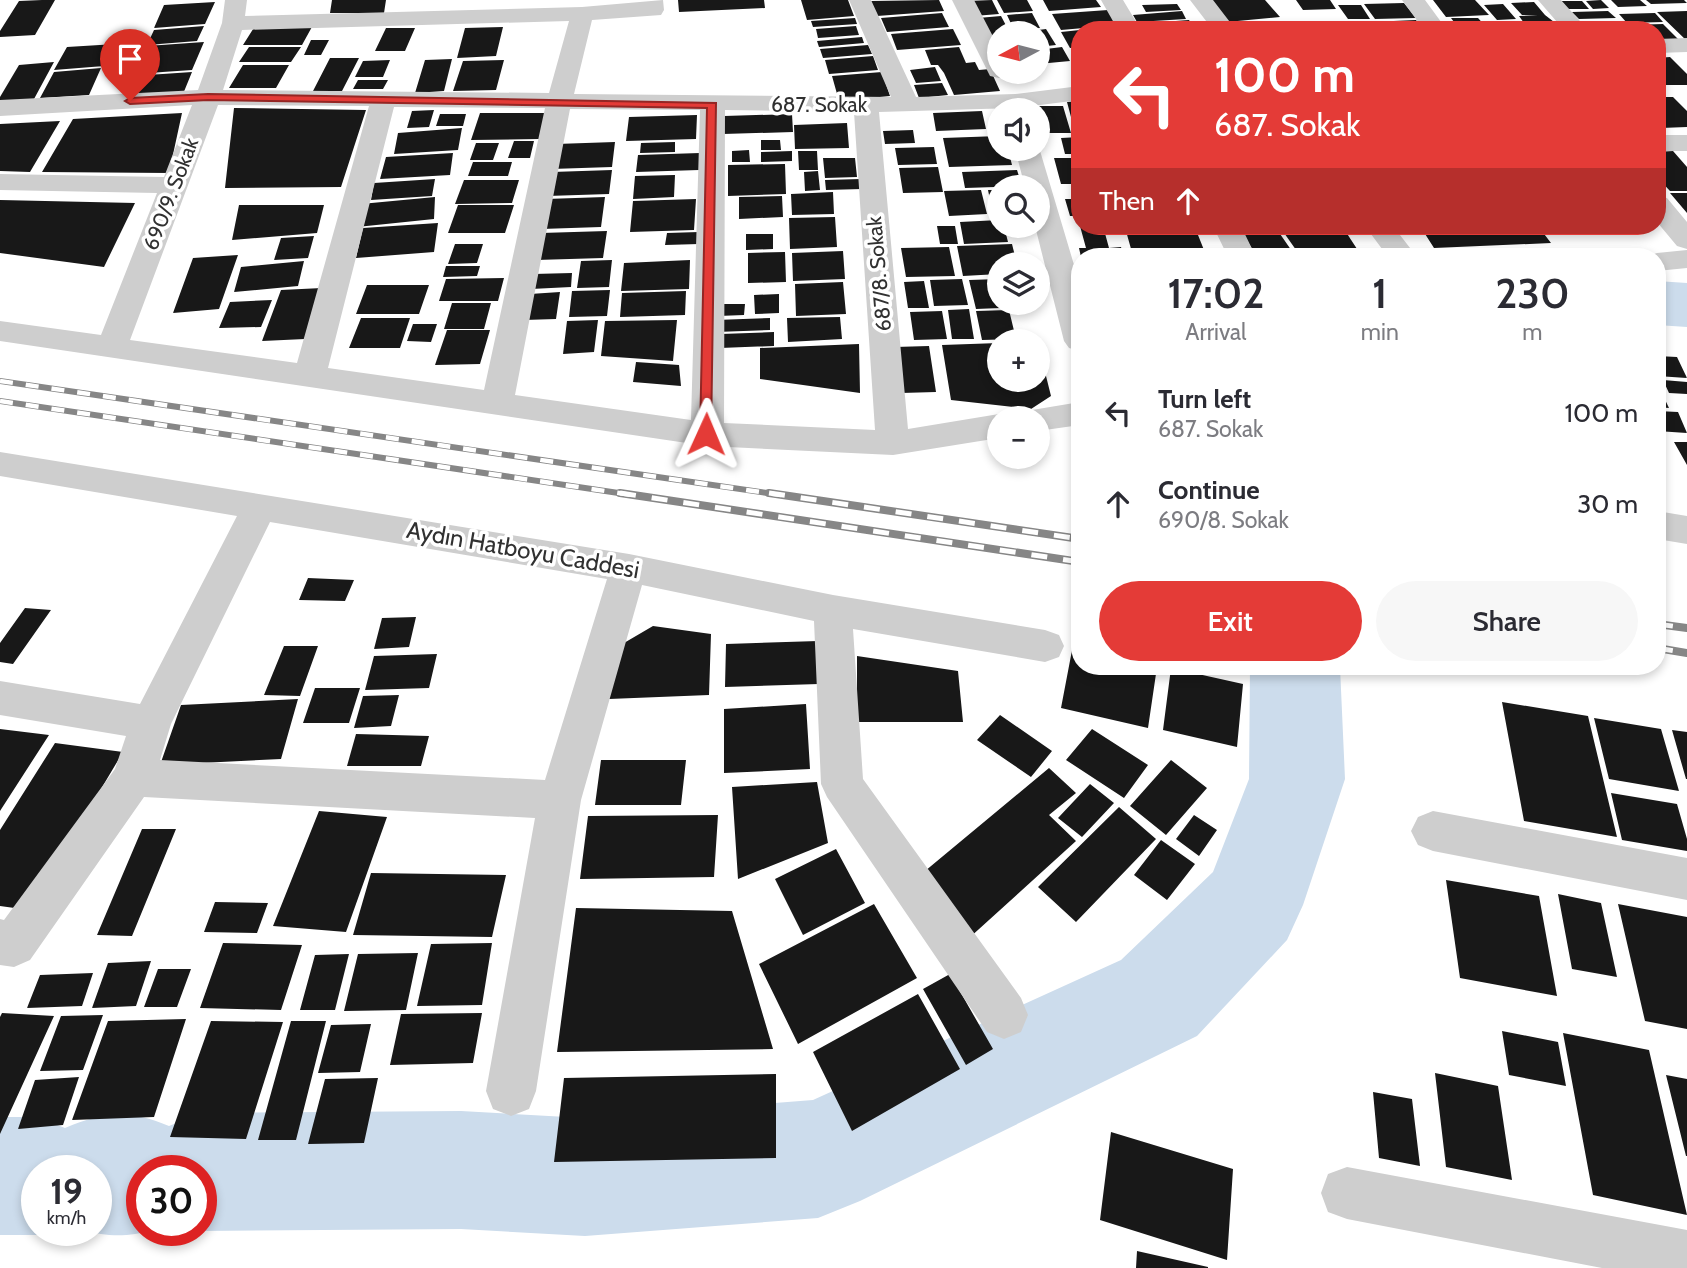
<!DOCTYPE html>
<meta charset="utf-8">
<style>
:root{--surface:#fff;--page:#f7f7f7;--text:#2b2b33;--muted:#7c7c81;--accent:#e43b37}
body{margin:0;font-family:Cabin,sans-serif;background:var(--page);color:var(--text);height:100vh;display:flex;flex-direction:column;font-size:26px;white-space:nowrap}
*{box-sizing:border-box;margin:0}
p{font-size:23px;color:var(--muted)}
.icon{flex:none;width:38px;height:38px;fill:none;stroke:currentColor;stroke-width:2;stroke-linecap:round;stroke-linejoin:round}
.map{position:relative;flex:1;overflow:hidden}
.drawer{position:absolute;left:1071px;top:248px;width:595px;height:427px;display:flex;flex-direction:column;background:var(--surface);border-radius:28px;box-shadow:0 4px 10px #0003}
.drawer>*{flex:none}
.banner{position:absolute;left:1071px;top:21px;width:595px;height:214px;border-radius:28px;box-shadow:0 4px 10px #0003;background:#e43b37;color:#fff;overflow:hidden}
.needle{width:46px;rotate:263deg}
.tools{position:absolute;left:987px;top:21px;display:grid;gap:14px}
.tools a{display:grid;place-items:center;width:63px;height:63px;border-radius:50%;background:var(--surface);box-shadow:0 4px 10px #0003;font-size:35px}
.speed{position:absolute;left:21px;top:1155px;display:flex;gap:14px;font-size:35px;font-weight:700;text-align:center}
.speed>*{display:grid;place-content:center;width:91px;height:91px;border-radius:50%;background:var(--surface);box-shadow:0 4px 10px #0003;line-height:1}
.speed small{font-size:18px;font-weight:400}
.speed .limit{border:10px solid #d22;background:#fff;color:#111}
.pin{position:absolute;display:grid;place-items:center;width:60px;height:60px;color:#fff;margin:-72px -30px;border-radius:50% 50% 50% 0;rotate:-45deg;box-shadow:0 0 7px #0007}
.pin .icon{rotate:45deg}
.me{position:absolute;width:77px;margin:-38px;rotate:1deg;stroke-linejoin:round;filter:drop-shadow(0 0 5px #0008)}
.turn{display:flex;align-items:center;gap:24px;height:147px;padding:0 28px;font-size:32px}
.turn .icon{width:91px;height:91px;stroke-width:2.5}
.turn b{display:block;font-size:49px;line-height:60px}
.then{display:flex;align-items:center;height:66px;padding:0 28px;background:#0003;gap:14px;font-size:26px}
.eta{display:flex;justify-content:space-evenly;align-items:center;height:119px;text-align:center}
.eta b{font-size:42px;font-weight:600;line-height:49px}
.cta{display:flex;gap:14px;margin-top:auto;padding:14px 28px}
.cta a{flex:1;height:80px;border-radius:42px;background:var(--accent);color:#fff;font-size:28px;font-weight:600;line-height:80px;text-align:center}
.cta a+a{background:var(--page);color:var(--text)}
ul{padding:0;list-style:none}
li{display:flex;align-items:center;gap:21px;height:91px;padding:0 28px}
li div{flex:1}
li b{display:block;font-size:26px}
li em{font-style:normal}
.map>svg:first-child{display:block}
.lines{fill:none;stroke-linecap:round;stroke-linejoin:round}
.river{fill:#ccdcec;fill-rule:evenodd}
.building{fill:#181818}
.minor{fill:#cecece;fill-rule:evenodd}
.rail-far1-casing{stroke:#868686;stroke-width:6}
.rail-casing{stroke:#868686;stroke-width:8}
.rail-far1{stroke:#fff;stroke-width:4.5;stroke-dasharray:13;stroke-linecap:butt}
.rail{stroke:#fff;stroke-width:5;stroke-dasharray:16;stroke-linecap:butt}
.route{fill:#e43b37;stroke:#942624;stroke-width:2}
.labels{text-anchor:middle;stroke-width:7;stroke-linejoin:round;paint-order:stroke}
.far-street-label{font-size:21px;fill:#313131;stroke:#fff}
.street-label{font-size:24px;fill:#313131;stroke:#fff}
</style>
<div class="map">
<svg width="1687" height="1268" viewBox="0 0 1687 1268">
<rect width="100%" height="100%" fill="#fff"/>
<g class="lines">
<path class="river" d="M1657 281 1687 283V327L1657 325Z
M1250 667H1340L1345 779 1303 905 1287 940 1197 1036 860 1201 818 1218 585 1236 461 1229 201 1231 198 1230H201V1171H142V1230H150C133 1237 103 1237 86 1230H96V1171H37V1230H50L37 1235H0V1117H37L65 1128C106 1111 128 1109 169 1126L201 1113 461 1111 585 1118 813 1100 1121 960 1213 872 1249 779Z"/>
</g>
<path class="building" d="M42 0H55L35 35 0 37V31L19 1Z
M332 0H386L384 13H330Z
M678 0H764L765 8 679 12Z
M801 0H848L854 16 807 20Z
M939 0 944 11 877 16 871 1Z
M992 0 999 14 974 16 967 1Z
M997 0H1027L1033 11 1004 13Z
M1043 0H1096L1101 7 1049 11Z
M1210 0H1265L1280 17 1227 22Z
M1296 0H1330L1336 9 1303 10Z
M1433 0H1475L1489 15 1446 17Z
M1601 0 1609 8 1593 9 1586 1Z
M1611 0H1640L1647 6 1618 7Z
M1646 0H1684L1687 3 1651 4Z
M1561 1H1582L1589 9H1568Z
M215 2 205 24 154 28 164 5Z
M1534 2 1545 15 1554 22 1524 23 1519 16 1538 15H1522L1511 3Z
M1404 3 1416 18 1375 19 1364 4Z
M1177 4 1181 10 1146 12 1142 5Z
M1503 4 1516 19 1497 20 1484 5Z
M1338 5H1361L1370 19H1348Z
M1108 10 1118 25 1061 30 1052 14Z
M1182 11 1186 19 1137 22 1133 15Z
M1608 11 1616 18 1579 19 1572 12Z
M1687 11V41L1657 12Z
M942 13 949 27 887 32 881 18Z
M1032 13 1040 28 1014 30 1007 15Z
M1655 13 1663 22 1627 23 1619 14Z
M1001 16 1010 33H999V51L978 18Z
M855 18 857 24 813 27 811 21Z
M1451 18H1478L1489 30H1460Z
M1189 20 1195 30H1140L1136 24Z
M1416 20 1423 30H1377L1371 22Z
M1276 21 1284 30H1235L1231 25Z
M1617 21 1626 29 1589 30 1582 22Z
M1359 23 1364 30H1325L1321 24Z
M1663 24 1678 39H1657V30H1636L1631 25Z
M313 25 302 45H243L255 26Z
M204 26 197 41 147 45 154 30Z
M856 26 859 35 818 38 816 29Z
M503 27 496 56 457 58 465 28Z
M386 28H415L405 51H375Z
M953 29 961 45 897 50 891 34Z
M1046 29 1056 45 1038 47V33H1016Z
M1080 30V47L1070 48 1061 32Z
M862 37 864 43 819 47 817 41Z
M311 40H329L321 55H304Z
M204 42 192 70 133 74 147 46Z
M116 44 104 66 54 70 67 47Z
M868 45 872 54 823 58 820 49Z
M249 47H301L291 62H239Z
M959 47 966 63 975 62 979 70 990 69 1000 91 954 95 944 73 938 65H931L925 50Z
M1062 47 1070 61 1038 64V50Z
M873 56 878 70 829 74 825 60Z
M1670 57 1687 74V85H1664L1657 78V58Z
M330 58H359L342 91H313Z
M452 59 444 91 415 93 425 60Z
M390 60 383 77H355L363 61Z
M504 60 496 90 453 91 463 61Z
M54 62 34 99 0 102V97L19 65Z
M243 65H289L276 88H229Z
M935 67 941 81 916 83 910 70Z
M101 68 89 95 40 98 54 72Z
M192 72 183 94 122 99 133 76Z
M882 72 890 96 839 101 832 76Z
M358 80H388L383 89H353Z
M942 83 948 95 919 98 914 85Z
M1657 97H1673L1687 111V127L1661 128 1657 123Z
M1080 101V132H1075L1067 102Z
M1027 106H1063L1071 133H1038V110H1028Z
M234 108 366 110 341 187 225 188Z
M434 110 429 127 407 128 412 111Z
M982 111 986 129 936 131 933 113Z
M182 113 169 173 42 172 73 119Z
M480 113H546L539 139 471 140Z
M440 114H466L463 126H436Z
M792 114 793 132 723 134 724 116Z
M697 115 696 139 626 141 629 117Z
M60 121 30 172 0 171V124Z
M847 123 849 148 795 149 794 125Z
M462 128 458 150 394 154 398 133Z
M913 130 915 143 885 144 883 131Z
M999 136V149H1008L1012 165 949 167 943 138Z
M1080 137V154H1065L1061 138Z
M761 140H780L781 150H761Z
M514 141H534L530 158H508Z
M615 142 612 167 551 169 556 144Z
M675 142V152L640 153 641 143Z
M476 143H499L493 160H470Z
M934 147 937 164 898 165 895 148Z
M749 150 750 162H732V151Z
M792 151V161L761 162V152Z
M798 151H817L818 170H799Z
M1673 151 1687 167V191H1670L1657 177V152Z
M453 153 450 175 380 179 386 157Z
M700 153 699 170 636 172 638 155Z
M823 158H855L857 177 825 178Z
M1054 158H1080V184H1061Z
M473 162H512L508 176H468Z
M785 164 786 194 728 196V165Z
M938 167 943 192 903 193 899 168Z
M612 170 609 194 547 196 552 172Z
M1017 170 1022 186 965 188 962 172Z
M818 171 820 190 805 191 804 172Z
M675 175 674 197 633 199 635 176Z
M435 179 432 196 371 200 374 183Z
M861 179 862 189 826 190 825 180Z
M464 180H519L512 203 455 204Z
M981 190 987 214 949 216 944 191Z
M988 190H999V214H993Z
M833 192 834 214 792 215 791 194Z
M1670 193H1687V213Z
M782 196 783 217 739 219V197Z
M435 197 434 219 357 227 361 204Z
M605 197 601 227 541 229 546 199Z
M696 199 694 230 630 232 633 201Z
M1065 199H1080V216H1070Z
M0 200 135 203 104 267 0 253Z
M239 205H324L317 233 232 240Z
M458 205H514L505 233H448Z
M835 217 837 247 790 249 789 218Z
M999 220V226H1004L1008 242 964 244 960 222Z
M438 223 434 252 356 258 363 228Z
M937 226H955L958 244H940Z
M1080 226H1103L1109 248 1121 247 1124 257H1081L1079 248H1086Z
M1132 226H1164L1165 229 1140 231 1196 230 1206 255 1133 256 1126 231H1134Z
M1325 226H1342L1359 252 1331 257H1301L1282 230Z
M1420 226H1538L1551 243 1434 248Z
M607 231 603 258 536 260 541 233Z
M1278 231 1296 257H1257L1243 234Z
M699 232V244L665 245 667 233Z
M746 234H773V249L746 250Z
M314 236 308 258 274 260 281 238Z
M455 244H483L477 263 448 264Z
M1012 244 1017 264H999V274L963 276 957 246Z
M949 247 955 276 906 277 901 248Z
M843 251 845 279 793 281 792 253Z
M785 252 786 282 748 283V253Z
M238 255 219 309 173 313 193 258Z
M612 260 609 287 577 288 581 261Z
M690 260 689 289 621 291 624 263Z
M304 261 298 286 234 292 241 267Z
M446 266H480L477 276 443 277Z
M572 273 571 287 531 289 533 274Z
M504 278 498 301H439L446 279Z
M962 279 968 305 934 306 930 280Z
M999 279V303H1024L1025 307 976 309 969 280Z
M924 281 929 308H908L904 282Z
M843 282 846 314 796 316 795 284Z
M367 285H429L419 314H356Z
M322 288 305 339 262 341 281 290Z
M610 290 607 316 569 317 572 291Z
M686 291 685 315 620 317 622 293Z
M560 292 556 319 524 320 530 294Z
M779 294V313L755 314 754 295Z
M272 300 261 327 219 328 230 302Z
M452 303H491L484 329H444Z
M719 304H745L744 315 718 316Z
M969 309 974 339H952L948 310Z
M1009 310 1016 339 982 340 976 311Z
M942 311 947 339 914 340 910 312Z
M840 317 842 339 788 342 787 318Z
M361 318H410L400 348H349Z
M770 318V330L716 332V320Z
M598 320 594 352 563 354 567 321Z
M677 320 673 361 601 356 605 321Z
M413 324H437L431 342 407 341Z
M447 330H490L480 364 435 365Z
M774 332V346L720 348 721 334Z
M999 343V380H1038L1039 348 1051 396 1031 409 951 400 942 345Z
M859 344 860 393 760 379V348Z
M929 346 936 392 901 393 895 347Z
M1657 356 1677 357 1687 378 1657 376Z
M636 362 679 365 681 386 633 382Z
M1663 380 1687 382V394L1669 393Z
M1657 383 1669 408 1657 407Z
M1657 411 1678 412 1687 433 1657 431Z
M1674 442H1687V465Z
M308 578 354 580 345 601 299 600Z
M25 608 51 610 13 664 0 662V643Z
M416 617 409 647 374 649 382 618Z
M653 626 711 634 709 695 609 699 612 650Z
M818 641 819 684 725 687 726 644Z
M1073 645 1080 647V667H1157L1148 728 1061 708Z
M284 646H318L300 696 264 695Z
M437 654 429 688 365 690 374 656Z
M857 656 958 671 963 722H857Z
M1171 668 1243 684 1237 747 1163 730Z
M315 688H360L349 723H303Z
M399 695 391 726 354 728 363 696Z
M298 699 281 759 160 765 181 705Z
M1502 702 1588 716 1617 837 1524 821Z
M806 704 810 769 724 773V709Z
M1000 715 1052 751 1031 777 977 740Z
M1594 718 1661 729 1679 791 1609 779Z
M0 729 49 735 0 811Z
M1092 729 1148 765 1124 798 1066 760Z
M1672 730 1687 732V779H1686Z
M356 734 429 736 421 766H347Z
M55 743 123 752 29 910 0 906V830Z
M601 760H686L681 805H595Z
M1171 760 1207 788 1166 835 1130 806Z
M1049 768 1076 793 1049 815 1076 841 968 939 913 881Z
M817 782 828 843 738 879 732 787Z
M1090 784 1114 803 1082 837 1058 818Z
M1611 793 1677 804 1687 839V851L1622 840Z
M1119 807 1156 839 1076 922 1038 887Z
M319 811 387 817 346 932 273 926Z
M718 815 714 877 580 879 588 816Z
M1194 815 1217 830 1199 856 1176 839Z
M142 829H176L132 936 97 935Z
M1161 840 1195 864 1167 900 1134 875Z
M836 849 865 903 803 935 775 879Z
M371 873 506 875 492 937 353 935Z
M1446 880 1539 896 1557 996 1460 978Z
M1558 894 1601 903 1617 977 1572 969Z
M215 902 268 903 257 933 204 932Z
M874 904 917 978 798 1044 759 964Z
M1618 904 1687 917V1029L1645 1021Z
M576 908 732 911 773 1049 557 1052Z
M223 943 302 945 281 1010 200 1008Z
M492 943 482 1005 417 1006 431 944Z
M418 953 406 1010 344 1011 358 954Z
M349 954 335 1010H300L315 955Z
M151 961 136 1006 92 1008 108 963Z
M158 969H191L177 1007H144Z
M93 973 82 1006 27 1008 40 975Z
M950 974 993 1049 966 1065 923 989Z
M918 994 960 1069 852 1131 813 1052Z
M2 1013 54 1016 0 1134V1017Z
M482 1013 473 1063 390 1065 401 1014Z
M103 1015 83 1070 40 1071 61 1016Z
M186 1019 154 1117 72 1120 108 1021Z
M211 1021 283 1022 246 1139 170 1137Z
M291 1021H326L296 1140H258Z
M371 1024 360 1072 318 1073 331 1025Z
M1502 1031 1558 1042 1566 1086 1509 1075Z
M1563 1033 1649 1050 1687 1215 1593 1195Z
M1435 1073 1498 1086 1512 1180 1446 1167Z
M776 1074V1158L554 1162 564 1078Z
M1666 1075 1687 1079V1156H1686Z
M79 1077 63 1125 18 1129 35 1080Z
M378 1078 364 1143 308 1144 325 1079Z
M1373 1092 1412 1099 1420 1166 1379 1158Z
M1111 1132 1233 1169 1227 1260 1100 1220Z
M1137 1251 1208 1267V1268H1136Z"/>
<g class="lines">
<path class="minor" d="M225 0H247L245 16 582 7 663 0 664 10 661 15 592 20 574 94 891 97 849 0H871L916 97 1015 94 1080 86V100L1015 108 879 112 908 429 999 414 1011 418H999V438L893 455 707 446 0 341V321L101 335 157 193 0 190V174L164 177 192 105 0 116V100L198 90 222 23ZM569 21 549 93 223 90 242 30ZM218 105 369 106 297 363 130 340ZM394 107 545 108 484 390 328 368ZM570 109 700 110 691 420 515 395ZM725 110 854 112 875 430 724 423Z
M952 0H974L999 48V72H1011L1008 76 999 78 990 76Z
M1101 0H1123L1141 30H1118Z
M1190 0H1213L1236 30H1213Z
M1402 0H1425L1447 30H1424Z
M1538 0H1561L1588 30H1564Z
M1687 38V52L1657 53V39Z
M1657 135H1687V151H1657Z
M1038 144 1080 285V351L1069 348 1064 341 1035 226H1038V187H1025L1015 149H1038Z
M1657 196 1667 198 1687 222V249L1677 246 1657 222Z
M1213 226H1241L1256 257H1228Z
M1365 226H1393L1417 257H1388Z
M1687 250V268L1657 271V257H1646L1657 253Z
M1080 402V425L1038 431V418H1022L1026 411Z
M0 452 629 554 833 595 1045 630 1059 635 1064 646 1059 657 1045 662 853 629 863 779 1021 998 1028 1015 1021 1032 1004 1039 987 1032 827 797 821 784 814 621 642 585 581 800 536 1091 529 1109 511 1116 493 1109 486 1091 535 818 144 797 30 960 14 967 0 965V919L4 920 115 769 126 736 0 715V681L140 704 237 516 0 476ZM270 522 607 579 545 780 160 760 171 724Z
M1657 511 1687 516V544L1657 539Z
M1433 811 1687 858V900L1433 851 1418 845 1411 831 1418 817Z
M1347 1167 1687 1230V1268H1602L1347 1219 1328 1212 1321 1193 1328 1174Z"/>
<g class="rail-far1-casing">
<path id="rail-far1" d="M0 381 781 495
M0 401 632 495"/>
</g>
<g class="rail-casing">
<path id="rail" d="M620 493 1080 562
M769 493 1080 539
M1657 624 1687 628
M1657 648 1687 653"/>
</g>
<use href="#rail-far1" class="rail-far1"/>
<use href="#rail" class="rail"/>
</g>
<path class="route" d="M208 94 716 103 711 437H702L700 434 707 108 208 100 130 104 125 101 130 98Z"/>
<g class="labels">
<g class="far-street-label">
<text x="819" y="112">687. Sokak</text>
<text transform="translate(171 194) rotate(-69)" y="7">690/9. Sokak</text>
<text transform="translate(879 274) rotate(-95)" y="7">687/8. Sokak</text>
</g>
<g class="street-label">
<text transform="translate(523 550) rotate(10)" y="8">Aydın Hatboyu Caddesi</text>
</g>
</g>
</svg>
<div class="tools">
<a><svg class="needle" viewBox="-14 -14 28 28"><path d="M0-13l5 13h-10z" fill="#e53935"/><path d="M0 13l5-13h-10z" fill="#7c7c81"/></svg></a>
<a><svg class="icon" aria-label="sound" viewBox="0 0 24 24"><path d="M4 9h4l5-4v14l-5-4H4zM17 9q2 3 0 6"/></svg></a>
<a><svg class="icon" aria-label="search" viewBox="0 0 24 24"><circle cx="10" cy="10" r="6"/><path d="M15 15l6 6"/></svg></a>
<a><svg class="icon" aria-label="layers" viewBox="0 0 24 24"><path d="M12 4l9 5-9 5-9-5zM3 14l9 5 9-5"/></svg></a>
<a>+</a>
<a>−</a>
</div>
<div class="speed"><div>19<small>km/h</small></div><div class="limit">30</div></div>
<div class="pin" style="left:130px;top:101px;background:#d93025"><svg class="icon" aria-label="arrive" viewBox="0 0 24 24"><path d="M6 21V4h12l-3 4 3 4H6"/></svg></div>
<svg class="me" style="left:706px;top:434px" viewBox="-20 -20 40 40"><path d="M0-17L14 15 0 8-14 15z" fill="#e43b37" stroke="#fff" stroke-width="4"/></svg>
<div class="banner">
<div class="turn"><svg class="icon" aria-label="left" viewBox="0 0 24 24"><path d="M17 20v-9H6M10 6l-5 5 5 5"/></svg><div><b>100 m</b>687. Sokak</div></div>
<div class="then">Then<svg class="icon" aria-label="ahead" viewBox="0 0 24 24"><path d="M12 20V5M6 11l6-6 6 6"/></svg></div>
</div>
<section class="drawer">
<div class="eta">
<div><b>17:02</b><p>Arrival</p></div>
<div><b>1</b><p>min</p></div>
<div><b>230</b><p>m</p></div>
</div>
<ul>
<li><svg class="icon" aria-label="left" viewBox="0 0 24 24"><path d="M17 20v-9H6M10 6l-5 5 5 5"/></svg><div><b>Turn left</b><p>687. Sokak</p></div><em>100 m</em></li>
<li><svg class="icon" aria-label="ahead" viewBox="0 0 24 24"><path d="M12 20V5M6 11l6-6 6 6"/></svg><div><b>Continue</b><p>690/8. Sokak</p></div><em>30 m</em></li>
</ul>
<div class="cta"><a>Exit</a><a>Share</a></div>
</section>
</div>
